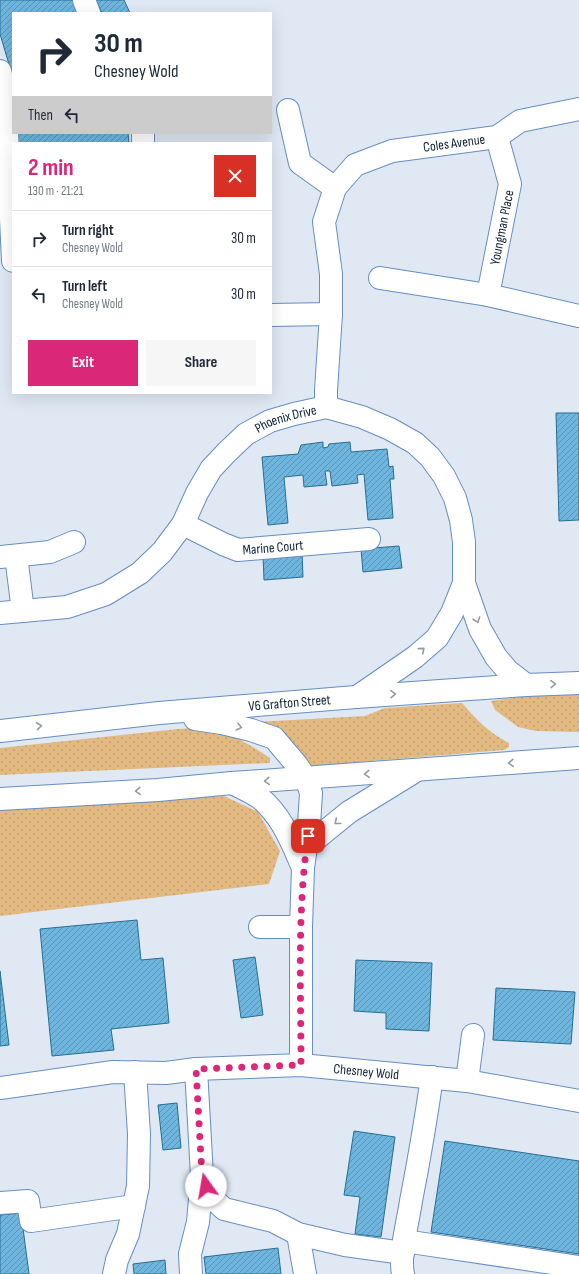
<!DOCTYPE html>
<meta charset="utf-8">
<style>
:root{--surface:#fff;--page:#f6f6f7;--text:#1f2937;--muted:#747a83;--line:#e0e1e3;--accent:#db2777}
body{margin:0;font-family:"Sofia Sans Condensed",sans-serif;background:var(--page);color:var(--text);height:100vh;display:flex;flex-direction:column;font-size:15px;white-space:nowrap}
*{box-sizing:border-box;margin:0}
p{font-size:13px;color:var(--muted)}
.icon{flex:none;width:22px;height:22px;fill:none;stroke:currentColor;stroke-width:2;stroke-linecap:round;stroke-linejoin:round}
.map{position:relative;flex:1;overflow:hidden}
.sheet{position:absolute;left:12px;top:142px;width:260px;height:252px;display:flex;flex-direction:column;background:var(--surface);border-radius:0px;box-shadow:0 4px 16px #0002}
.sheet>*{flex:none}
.top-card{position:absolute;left:12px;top:12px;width:260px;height:122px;border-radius:0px;box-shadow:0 4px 16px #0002;background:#fff;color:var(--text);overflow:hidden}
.pin{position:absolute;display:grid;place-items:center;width:34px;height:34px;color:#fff;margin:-17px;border-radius:8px;box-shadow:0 2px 6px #0006}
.me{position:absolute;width:44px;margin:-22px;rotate:347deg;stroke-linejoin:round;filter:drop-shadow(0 0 3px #0008)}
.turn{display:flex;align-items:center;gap:14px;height:84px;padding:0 16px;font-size:18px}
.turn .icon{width:52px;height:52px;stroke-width:2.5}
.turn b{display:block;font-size:28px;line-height:34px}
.then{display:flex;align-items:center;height:38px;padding:0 16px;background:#0003;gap:8px;font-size:15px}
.round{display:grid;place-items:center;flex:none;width:42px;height:42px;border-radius:0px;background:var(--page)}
.summary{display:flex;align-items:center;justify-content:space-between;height:68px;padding:0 16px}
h1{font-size:24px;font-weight:700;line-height:30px;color:var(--accent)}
.primary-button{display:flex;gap:8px;margin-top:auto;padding:8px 16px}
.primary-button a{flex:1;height:46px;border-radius:0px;background:var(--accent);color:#fff;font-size:16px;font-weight:700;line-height:46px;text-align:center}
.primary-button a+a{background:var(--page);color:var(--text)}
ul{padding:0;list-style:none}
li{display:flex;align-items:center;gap:12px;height:56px;padding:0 16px;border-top:1px solid var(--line)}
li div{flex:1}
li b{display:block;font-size:15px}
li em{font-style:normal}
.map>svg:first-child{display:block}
.grass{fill:url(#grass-dots)}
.building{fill:url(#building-hatch);stroke:#246e93}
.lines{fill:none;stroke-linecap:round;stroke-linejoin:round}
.minor-casing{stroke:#658ec3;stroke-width:24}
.minor{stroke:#fff;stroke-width:22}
.oneway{stroke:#939aa4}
.route{stroke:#db2777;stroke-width:7;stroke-dasharray:0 12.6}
.labels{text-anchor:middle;stroke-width:3;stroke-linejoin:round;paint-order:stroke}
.street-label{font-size:14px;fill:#0f1f34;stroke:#f4f4f4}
</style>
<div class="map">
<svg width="579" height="1274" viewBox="0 0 579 1274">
<defs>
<pattern id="grass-dots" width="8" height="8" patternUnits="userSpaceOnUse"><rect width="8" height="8" fill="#e2b980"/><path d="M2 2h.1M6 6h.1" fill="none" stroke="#c19f6f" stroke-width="1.8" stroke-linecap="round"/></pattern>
<pattern id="building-hatch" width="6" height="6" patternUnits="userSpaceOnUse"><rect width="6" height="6" fill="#6fb6df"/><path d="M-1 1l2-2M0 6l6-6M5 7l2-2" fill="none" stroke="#5a93b6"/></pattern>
</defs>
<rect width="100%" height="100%" fill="#dfe8f3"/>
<path class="grass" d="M579 689V732L536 731 518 727 495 710 491 701 531 695Z
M462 703C478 721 487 731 509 743V747L504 750 310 766 256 722 365 716 385 708Z
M212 727C233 735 251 745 270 758V763L0 775V748L178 729Z
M224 796 258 812 280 851 269 884 0 916V804Z"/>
<path class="building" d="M0 0H73L77 13H13V75L10 76 9 71H11L0 34Z
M96 0H124L130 13H102Z
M15 133H128L129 143H16Z
M556 413H579V520L559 521Z
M323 442V448L328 447 329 444 350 442 351 452 387 449 389 467 393 466 394 479H390L393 518 368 520 364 474 357 475 358 483 332 486 330 471H325L327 485 304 487 303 475 284 477 288 523 268 525 262 457 298 454 301 445Z
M399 546 402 568 363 572 361 549Z
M302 553 303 577 264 580 263 555Z
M137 920 141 960 163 958 169 1023 111 1029 114 1050 52 1056 40 929Z
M255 957 263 1015 241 1018 233 960Z
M356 960 432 963 429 1031 386 1029V1013L354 1011Z
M0 971 9 1045 0 1046Z
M496 988 575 992 571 1044 493 1040Z
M177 1103 181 1148 163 1150 158 1105Z
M354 1131 395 1137 381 1237 355 1234 360 1197 344 1195Z
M445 1141 579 1161V1254L431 1232Z
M21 1213 29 1274H0V1215Z
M278 1248 281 1274H206L204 1257Z
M165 1260 166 1274H134L133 1264Z"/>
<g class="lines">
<g class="minor-casing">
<g id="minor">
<path d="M84 0 89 13"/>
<path d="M0 71 5 90 13 261"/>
<path d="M288 110 300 163 335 188"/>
<path d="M143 133V143"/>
<path d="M380 278 488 295 579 316"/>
<path id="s1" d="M488 295 510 184 497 137"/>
<path d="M271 315 331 314"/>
<path id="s2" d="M326 407V390L331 314V274L324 222 335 188 355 165 392 151 497 137 520 121 579 109"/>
<path id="s3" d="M183 524 223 544 238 550 369 539"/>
<path d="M16 556 23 611"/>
<path d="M0 557 50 552 74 542"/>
<path id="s4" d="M0 613 67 607 106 594 140 573 162 552 183 524 197 493 211 469 227 452 246 434 270 421 294 414 326 407 362 417 390 429 415 443 430 457 444 476 455 498 461 520 464 542V583L480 629 496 657 508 671 526 685"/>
<path d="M357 697 415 657 437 638 452 613 464 583"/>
<path d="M195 719 222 723 251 730 274 738 296 764 306 778 311 793 309 825 303 868 301 927V1065"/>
<path id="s5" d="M0 731 159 713 356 697 526 685 579 683"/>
<path d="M232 783C242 788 251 792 260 798 282 816 292 843 303 868"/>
<path d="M0 799 158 790 232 783 579 758"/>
<path d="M306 847 349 812 414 772"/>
<path d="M260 927H301"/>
<path d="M467 1081 473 1035"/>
<path id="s6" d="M0 1088 113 1072 166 1073 196 1069 301 1065 467 1081 579 1101"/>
<path d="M202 1176 210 1196 224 1209 273 1221 298 1234 345 1245 403 1253"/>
<path d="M0 1203 28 1201 31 1221 134 1206"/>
<path d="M298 1234 305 1274"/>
<path d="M404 1241 579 1267"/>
<path d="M114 1274 117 1260 128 1234 138 1186 139 1134 135 1072"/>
<path d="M191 1274 190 1254 198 1222 202 1176 196 1069"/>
<path d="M403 1274C399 1254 408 1222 411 1201 419 1160 426 1119 432 1077"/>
</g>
</g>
<use href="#minor" class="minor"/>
</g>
<defs><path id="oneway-chevron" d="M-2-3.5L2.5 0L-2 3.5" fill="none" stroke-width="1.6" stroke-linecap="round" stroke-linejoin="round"/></defs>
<g class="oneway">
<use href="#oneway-chevron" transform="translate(477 620) rotate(71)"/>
<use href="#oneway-chevron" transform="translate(422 650) rotate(-41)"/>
<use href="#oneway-chevron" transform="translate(553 684) rotate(-2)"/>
<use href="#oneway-chevron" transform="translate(393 694) rotate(-4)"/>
<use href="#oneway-chevron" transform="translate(39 726) rotate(-6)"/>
<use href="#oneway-chevron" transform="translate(239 727) rotate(14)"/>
<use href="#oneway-chevron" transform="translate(511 763) rotate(176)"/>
<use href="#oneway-chevron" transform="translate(367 774) rotate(176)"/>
<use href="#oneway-chevron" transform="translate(267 781) rotate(176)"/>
<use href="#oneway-chevron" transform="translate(138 791) rotate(177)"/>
<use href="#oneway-chevron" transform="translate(337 822) rotate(141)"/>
</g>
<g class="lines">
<path class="route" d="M206 1186 202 1176 196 1069 301 1065C301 989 297 912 308 836"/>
</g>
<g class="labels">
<g class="street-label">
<text dy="5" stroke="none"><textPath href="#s2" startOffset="354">Coles Avenue</textPath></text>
<text dy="5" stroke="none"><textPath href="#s1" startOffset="69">Youngman Place</textPath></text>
<text dy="5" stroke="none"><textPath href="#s4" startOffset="368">Phoenix Drive</textPath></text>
<text dy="5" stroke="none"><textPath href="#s3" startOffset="96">Marine Court</textPath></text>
<text dy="5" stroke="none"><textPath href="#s5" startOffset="291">V6 Grafton Street</textPath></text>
<text dy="5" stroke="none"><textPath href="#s6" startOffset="368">Chesney Wold</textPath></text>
</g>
</g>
</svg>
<div class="pin" style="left:308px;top:836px;background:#d93025"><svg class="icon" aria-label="arrive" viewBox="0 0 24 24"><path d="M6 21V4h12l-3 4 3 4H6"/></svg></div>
<svg class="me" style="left:206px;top:1186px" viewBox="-20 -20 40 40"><circle r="19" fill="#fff"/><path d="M0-13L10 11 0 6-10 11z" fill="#db2777"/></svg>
<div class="top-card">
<div class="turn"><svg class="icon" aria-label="right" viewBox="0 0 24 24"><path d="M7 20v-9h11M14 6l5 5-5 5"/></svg><div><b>30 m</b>Chesney Wold</div></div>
<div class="then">Then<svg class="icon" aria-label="left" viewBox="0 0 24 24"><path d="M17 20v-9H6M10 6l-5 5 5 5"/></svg></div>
</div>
<section class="sheet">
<div class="summary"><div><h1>2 min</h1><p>130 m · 21:21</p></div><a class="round" style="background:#d93025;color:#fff"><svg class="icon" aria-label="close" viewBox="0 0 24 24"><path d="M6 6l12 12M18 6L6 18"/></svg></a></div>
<ul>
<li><svg class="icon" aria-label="right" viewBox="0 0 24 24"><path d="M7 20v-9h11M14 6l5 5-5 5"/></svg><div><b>Turn right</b><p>Chesney Wold</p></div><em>30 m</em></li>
<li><svg class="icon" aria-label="left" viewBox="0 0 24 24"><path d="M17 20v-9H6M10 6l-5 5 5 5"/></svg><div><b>Turn left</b><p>Chesney Wold</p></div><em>30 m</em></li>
</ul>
<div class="primary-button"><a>Exit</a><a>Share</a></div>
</section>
</div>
